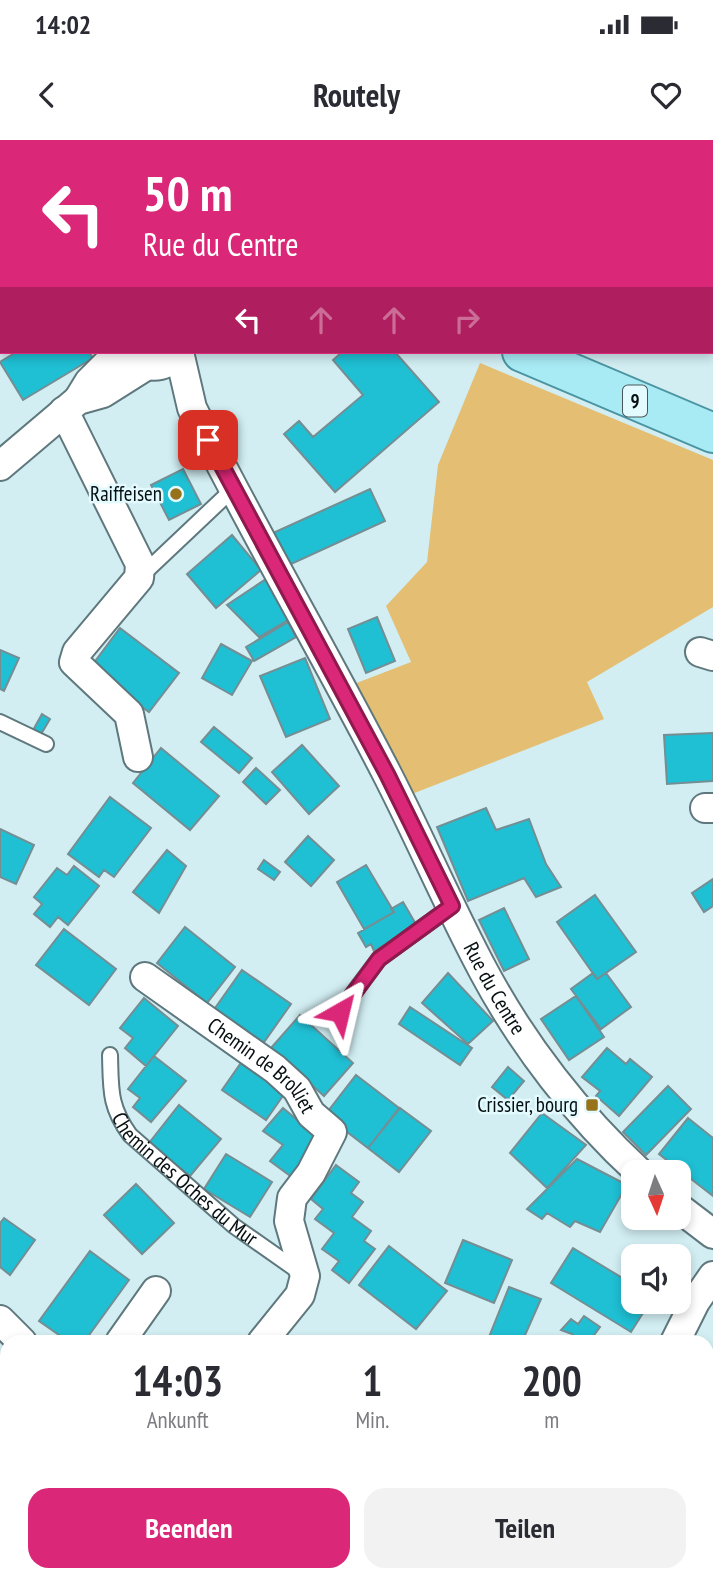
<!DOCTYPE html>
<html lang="de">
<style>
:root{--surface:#fff;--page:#f2f2f3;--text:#2b2b33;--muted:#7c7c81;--accent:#db2777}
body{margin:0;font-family:"PT Sans Narrow",sans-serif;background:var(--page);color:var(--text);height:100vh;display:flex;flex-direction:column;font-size:26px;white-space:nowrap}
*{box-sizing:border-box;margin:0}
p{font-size:23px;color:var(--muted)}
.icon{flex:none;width:38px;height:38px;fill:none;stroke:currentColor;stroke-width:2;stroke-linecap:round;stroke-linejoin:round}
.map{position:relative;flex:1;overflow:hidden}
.side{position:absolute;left:0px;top:1195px;width:714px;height:247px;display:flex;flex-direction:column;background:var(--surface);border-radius:21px 21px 0 0;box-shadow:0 4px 10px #0003}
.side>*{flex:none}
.banner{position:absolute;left:0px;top:0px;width:714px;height:214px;box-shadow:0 4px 10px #0003;background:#db2777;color:#fff;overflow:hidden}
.needle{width:46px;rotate:177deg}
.fabs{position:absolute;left:621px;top:1020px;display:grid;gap:14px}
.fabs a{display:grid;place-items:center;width:70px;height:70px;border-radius:14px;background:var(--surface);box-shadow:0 4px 10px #0003;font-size:35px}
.pin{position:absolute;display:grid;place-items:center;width:60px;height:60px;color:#fff;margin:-30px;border-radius:14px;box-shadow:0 4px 10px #0006}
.me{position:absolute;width:77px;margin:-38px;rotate:37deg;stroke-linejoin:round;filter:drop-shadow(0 0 5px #0008)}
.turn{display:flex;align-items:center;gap:24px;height:147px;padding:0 28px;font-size:32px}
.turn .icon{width:91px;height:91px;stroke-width:2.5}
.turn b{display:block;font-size:49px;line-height:60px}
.lanes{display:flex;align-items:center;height:66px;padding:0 28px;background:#0003;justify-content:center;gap:35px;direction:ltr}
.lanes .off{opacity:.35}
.eta{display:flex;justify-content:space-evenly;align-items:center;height:119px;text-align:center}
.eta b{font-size:42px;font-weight:700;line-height:49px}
.primary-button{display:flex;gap:14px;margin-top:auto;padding:14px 28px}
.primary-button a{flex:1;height:80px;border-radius:21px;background:var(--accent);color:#fff;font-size:28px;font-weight:700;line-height:80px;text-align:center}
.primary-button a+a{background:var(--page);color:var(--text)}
.status{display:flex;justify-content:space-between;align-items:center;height:49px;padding:0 35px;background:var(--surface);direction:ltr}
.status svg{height:19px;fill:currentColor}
header{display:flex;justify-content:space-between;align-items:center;height:91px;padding:0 28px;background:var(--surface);font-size:32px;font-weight:700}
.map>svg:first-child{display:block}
.green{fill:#e4bf73}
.building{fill:#1fbfd4;stroke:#748e93;stroke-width:2}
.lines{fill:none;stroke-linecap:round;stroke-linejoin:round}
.service-casing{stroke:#5f787d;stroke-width:18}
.minor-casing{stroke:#5f787d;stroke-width:32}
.tertiary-casing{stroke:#5f787d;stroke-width:37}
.primary-casing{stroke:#4a95a1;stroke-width:42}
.service{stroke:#fff;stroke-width:14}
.minor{stroke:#fff;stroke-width:28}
.tertiary{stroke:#fff;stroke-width:33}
.primary{stroke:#a8ebf5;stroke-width:38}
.route-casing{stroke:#8e194d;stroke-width:18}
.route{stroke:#db2777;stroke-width:12}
.poi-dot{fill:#96721b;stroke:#e3fafe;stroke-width:2.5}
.labels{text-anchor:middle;stroke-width:5;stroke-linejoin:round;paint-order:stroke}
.shield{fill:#e3fafe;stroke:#485658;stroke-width:2}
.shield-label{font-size:19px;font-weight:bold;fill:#060f11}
.poi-label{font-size:21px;fill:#060f11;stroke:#e3fafe;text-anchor:end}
.street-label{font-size:21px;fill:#060f11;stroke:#e3fafe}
</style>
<div class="status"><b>14:02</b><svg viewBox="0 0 49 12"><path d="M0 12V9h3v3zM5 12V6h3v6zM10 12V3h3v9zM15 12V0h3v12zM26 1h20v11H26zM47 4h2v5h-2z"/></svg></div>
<header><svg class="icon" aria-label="back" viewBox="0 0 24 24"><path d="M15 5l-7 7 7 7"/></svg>Routely<svg class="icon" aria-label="heart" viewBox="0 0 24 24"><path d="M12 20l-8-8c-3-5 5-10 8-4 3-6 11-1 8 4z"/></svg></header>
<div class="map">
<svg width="713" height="1441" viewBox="0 0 713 1441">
<rect width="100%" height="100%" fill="#d2eef3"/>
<path class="green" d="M480 223 713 320V467L587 542 604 579 412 654 354 544 411 522 386 466 427 422 438 325Z"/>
<path class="building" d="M12 212H89L93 218 23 260 0 222 13 214Z
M342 212H395L439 262 335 352 284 294 299 281 313 297 363 255 333 220Z
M183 329 201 364 169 380 151 345Z
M370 349 385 381 289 425 273 393Z
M232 395 261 430 216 468 187 434Z
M266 439 290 479 259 497 227 465Z
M377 477 395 521 366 533 348 489Z
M288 482 296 497 254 521 246 507Z
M120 488 179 533 149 572 90 528Z
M221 504 252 521 232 555 202 538Z
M0 510 19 518 4 551 0 549Z
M305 518 330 579 286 597 260 536Z
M42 574 50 579 40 596 32 592Z
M214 587 252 618 239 633 201 602Z
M713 593V641L667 644 664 595Z
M302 605 339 646 309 674 272 632Z
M161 608 219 656 190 690 133 643Z
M256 628 280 650 266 664 243 642Z
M110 657 151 688 114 737 104 730 99 737 68 714Z
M486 668 496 690 529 679 546 724 561 747 536 757 524 738 468 761 437 687Z
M0 689 34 705 16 744 0 737Z
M308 696 334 720 311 746 285 722Z
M167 710 186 726 159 773 133 752Z
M264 720 280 732 274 740 258 729Z
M366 725 394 772 364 789 337 742Z
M74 726 99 746 68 785 58 777 50 787 34 774 42 764 34 757 57 728 67 735Z
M713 739V766L704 772 692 753Z
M595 755 636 812 597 839 557 782Z
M403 762 417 786 374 811 371 804 366 807 358 793 394 772 391 769Z
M504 768 529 819 504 831 479 780Z
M185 787 235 827 207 863 157 823Z
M64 789 116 829 89 865 36 825Z
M242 830 291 864 262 905 213 871Z
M448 833 493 881 468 904 422 863Z
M593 833 597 839 606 833 631 867 601 889 571 849Z
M576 856 604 897 569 920 541 879Z
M144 858 178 886 146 926 125 908 133 898 120 888Z
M410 867 472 908 460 925 399 884Z
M300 875 353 923 324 956 271 908Z
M607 908 626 924 630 919 652 937 619 976 596 956 600 951 582 937Z
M154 916 186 941 151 982 133 967 140 958 128 949Z
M243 920 287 950 266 980 222 950Z
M508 927 524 941 508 960 492 947Z
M356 935 399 968 368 1008 325 975Z
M668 946 691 969 646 1015 623 992Z
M179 965 221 999 190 1036 149 1003Z
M283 968 313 993 316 1015 293 1038 270 1021 283 1005 263 991Z
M400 968 431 991 399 1032 368 1008Z
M542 973 586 1005 547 1048 510 1013Z
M688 978 713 998V1056L659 1014Z
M226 1014 272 1042 250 1077 204 1049Z
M577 1019 627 1045 600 1092 575 1081 570 1087 547 1073 542 1079 527 1069Z
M336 1025 359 1042 351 1053 363 1062 352 1077 371 1091 364 1101 375 1109 349 1143 332 1130 339 1121 322 1109 334 1093 315 1079 323 1069 311 1059Z
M136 1044 174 1083 142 1114 104 1075Z
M4 1078 35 1100 10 1135 0 1127V1083Z
M463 1100 512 1120 494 1163 445 1143Z
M389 1106 447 1151 416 1189 359 1145Z
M573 1108 634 1145V1162H650L631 1192 551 1143Z
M90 1111 129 1140 84 1202H69L39 1181Z
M509 1147 541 1159 522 1202H487Z
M584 1176 600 1187 589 1202H565L572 1194 561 1190 571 1179 578 1184Z
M707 1250 713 1254V1270L707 1278Z
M707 1295 713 1298V1345L707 1354Z"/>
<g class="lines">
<g class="service-casing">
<g id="service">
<path d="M261 0 267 2"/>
<path d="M310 2 314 0"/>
<path d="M140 437 234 348"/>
<path d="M0 582 46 604"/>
<path d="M340 871 379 819 452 766"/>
<path id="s1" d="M110 915C111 949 109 966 130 995L234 1086 301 1133"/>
</g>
</g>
<g class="minor-casing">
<g id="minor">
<path id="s2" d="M179 212 192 268C253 391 323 510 386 632 420 698 449 767 484 832 523 905 578 976 639 1032"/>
<path d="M78 260 89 242 119 212"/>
<path d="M64 271 140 424 139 438 77 512 74 522 129 574 138 617"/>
<path d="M0 326 78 260 103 253 149 224"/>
<path d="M700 512 713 516"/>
<path d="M705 668H713"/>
<path id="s3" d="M145 837 275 929 297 949 311 974 332 992 311 1033 292 1058 289 1081 305 1136 300 1155 262 1202"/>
<path d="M679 1068 713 1094"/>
<path d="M0 1180 22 1202"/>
<path d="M120 1202 156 1151"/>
<path d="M675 1202 695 1162 713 1136"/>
<path d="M246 1441V1435"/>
<path d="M267 1441 277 1438"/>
<path d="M331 1441 336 1435"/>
<path d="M552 1441 556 1435"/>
</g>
</g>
<g class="tertiary-casing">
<path id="tertiary" d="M470 0 471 2
M382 2 384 0
M130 212C146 227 162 227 177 212"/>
</g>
<g class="primary-casing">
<path id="primary" d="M80 0V2
M163 2V0
M522 212 713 293"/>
</g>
<use href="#service" class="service"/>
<use href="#minor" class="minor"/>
<use href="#tertiary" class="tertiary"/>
<use href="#primary" class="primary"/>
</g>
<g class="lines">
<g class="route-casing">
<path id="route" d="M208 300 387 634 452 766 379 819 340 872"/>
</g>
<use href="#route" class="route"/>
</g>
<g class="poi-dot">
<circle cx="176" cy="354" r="7"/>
<rect x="585" y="958" width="14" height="14" rx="3.5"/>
</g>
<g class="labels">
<rect class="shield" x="623" y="245.5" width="24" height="31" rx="5"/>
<g class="shield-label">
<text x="635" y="268">9</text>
</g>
<g class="poi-label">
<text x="162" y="361">Raiffeisen</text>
<text x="578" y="972">Crissier, bourg</text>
</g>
<g class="street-label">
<text dy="7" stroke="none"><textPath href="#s2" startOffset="712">Rue du Centre</textPath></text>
<text dy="7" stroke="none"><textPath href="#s3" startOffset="147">Chemin de Brolliet</textPath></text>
<text dy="7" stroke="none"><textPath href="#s1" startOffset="154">Chemin des Oches du Mur</textPath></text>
</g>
</g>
</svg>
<div class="fabs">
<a><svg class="needle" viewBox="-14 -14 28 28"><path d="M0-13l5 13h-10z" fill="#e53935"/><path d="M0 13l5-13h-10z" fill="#7c7c81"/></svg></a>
<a><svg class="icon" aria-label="sound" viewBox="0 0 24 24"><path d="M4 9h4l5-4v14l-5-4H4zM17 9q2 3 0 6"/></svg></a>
</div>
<div class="pin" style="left:208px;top:300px;background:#d93025"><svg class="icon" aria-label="arrive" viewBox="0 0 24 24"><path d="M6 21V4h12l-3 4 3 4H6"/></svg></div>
<svg class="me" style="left:340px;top:872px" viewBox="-20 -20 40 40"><path d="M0-17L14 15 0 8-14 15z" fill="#db2777" stroke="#fff" stroke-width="4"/></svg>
<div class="banner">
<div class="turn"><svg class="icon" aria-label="left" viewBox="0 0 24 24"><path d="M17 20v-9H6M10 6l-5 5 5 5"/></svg><div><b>50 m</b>Rue du Centre</div></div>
<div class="lanes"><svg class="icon" aria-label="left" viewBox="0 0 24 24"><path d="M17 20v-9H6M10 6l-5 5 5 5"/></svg><svg class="icon off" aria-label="ahead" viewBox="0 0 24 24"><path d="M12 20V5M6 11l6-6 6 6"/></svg><svg class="icon off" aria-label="ahead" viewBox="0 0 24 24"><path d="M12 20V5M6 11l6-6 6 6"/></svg><svg class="icon off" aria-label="right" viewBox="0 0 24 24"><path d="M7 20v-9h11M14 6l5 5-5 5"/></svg></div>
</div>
<section class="side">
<div class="eta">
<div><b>14:03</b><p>Ankunft</p></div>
<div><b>1</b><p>Min.</p></div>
<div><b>200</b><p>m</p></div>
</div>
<div class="primary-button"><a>Beenden</a><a>Teilen</a></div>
</section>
</div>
